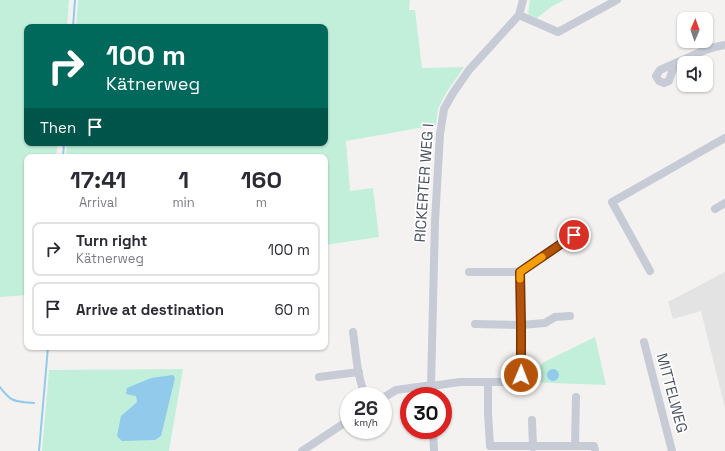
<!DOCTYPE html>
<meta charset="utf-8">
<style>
:root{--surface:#fff;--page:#f2f2f3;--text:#2b2b33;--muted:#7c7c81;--line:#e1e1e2}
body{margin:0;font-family:"Space Grotesk",sans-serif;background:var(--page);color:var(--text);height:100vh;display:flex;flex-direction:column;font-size:15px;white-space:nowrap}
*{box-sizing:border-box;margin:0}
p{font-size:13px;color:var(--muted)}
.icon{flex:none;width:22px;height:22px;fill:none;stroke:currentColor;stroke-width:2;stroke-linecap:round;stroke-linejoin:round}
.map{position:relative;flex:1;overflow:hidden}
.details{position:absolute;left:24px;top:154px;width:304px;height:196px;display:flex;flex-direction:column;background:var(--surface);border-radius:8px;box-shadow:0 1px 3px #0004}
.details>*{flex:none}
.guide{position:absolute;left:24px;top:24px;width:304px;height:122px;border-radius:8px;box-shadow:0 1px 3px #0004;background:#00695c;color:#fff;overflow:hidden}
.needle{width:26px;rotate:2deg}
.buttons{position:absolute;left:677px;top:12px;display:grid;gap:8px}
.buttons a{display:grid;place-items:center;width:36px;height:36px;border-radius:8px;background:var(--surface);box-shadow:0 1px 3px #0004;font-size:20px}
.speed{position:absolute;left:340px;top:387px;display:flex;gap:8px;font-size:20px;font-weight:700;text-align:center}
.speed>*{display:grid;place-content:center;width:52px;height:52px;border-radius:50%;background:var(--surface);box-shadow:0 1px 3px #0004;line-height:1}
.speed small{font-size:10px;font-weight:400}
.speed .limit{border:6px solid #d22;background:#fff;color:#111}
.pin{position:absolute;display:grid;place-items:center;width:34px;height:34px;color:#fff;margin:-17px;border:2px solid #fff;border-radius:50%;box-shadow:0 1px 4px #0007}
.me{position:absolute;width:44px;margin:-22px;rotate:1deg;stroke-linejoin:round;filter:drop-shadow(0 0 3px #0008)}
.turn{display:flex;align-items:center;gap:14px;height:84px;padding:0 16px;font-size:18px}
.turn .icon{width:52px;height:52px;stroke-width:2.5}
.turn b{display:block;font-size:28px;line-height:34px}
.then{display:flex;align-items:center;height:38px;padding:0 16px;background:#0003;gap:8px;font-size:15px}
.eta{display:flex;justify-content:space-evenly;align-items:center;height:68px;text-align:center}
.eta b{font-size:24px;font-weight:800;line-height:28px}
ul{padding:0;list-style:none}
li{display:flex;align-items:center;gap:12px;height:54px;margin:0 8px 6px;padding:0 8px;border:2px solid var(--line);border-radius:8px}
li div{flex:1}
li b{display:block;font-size:15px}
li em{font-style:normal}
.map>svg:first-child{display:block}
.education{fill:#e4e3e3}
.green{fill:#c2efda;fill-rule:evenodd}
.water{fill:#91caea}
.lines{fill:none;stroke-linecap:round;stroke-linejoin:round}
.stream{stroke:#91caea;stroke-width:2}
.minor{stroke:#c6cbd5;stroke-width:8}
.route-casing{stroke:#753606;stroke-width:10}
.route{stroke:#b45309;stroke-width:7}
.slow{stroke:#f59e0b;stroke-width:7}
.labels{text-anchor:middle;stroke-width:3.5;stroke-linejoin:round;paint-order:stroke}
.street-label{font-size:15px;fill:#49515e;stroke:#fff}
</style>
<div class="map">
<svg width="725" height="451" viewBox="0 0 725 451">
<rect width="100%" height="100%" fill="#f3f2f1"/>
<path class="education" d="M725 272V408L701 311 673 319 668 302Z"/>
<path class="green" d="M0 0H69L67 27H27V143H58L56 157H27V295L0 297Z
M78 0H410L409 10H415L422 68 464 67 446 93 438 109 436 125 346 141 350 191 373 188 379 237 325 245V157H66L67 143H325V27H76Z
M530 0H564L551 7 537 18 528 14Z
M595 337 606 385 524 382 544 362Z
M183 369 169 451H42L49 370ZM175 378 121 416 137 402 136 396 132 394Z"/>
<path class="water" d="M547 375a6 6 0 1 1 12 0a6 6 0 1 1-12 0Z
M173 375 175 378 161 436 155 440 122 441 117 436 121 416 137 402 136 396 126 394 127 388 151 378Z"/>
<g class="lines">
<path class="stream" d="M73 27 75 0
M63 157 64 143
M0 387C12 403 14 401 34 403
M39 451 48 347"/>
<path class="minor" d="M519 15 558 32 617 0
M675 63 669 81 664 83 659 81 656 76 660 70 703 51 715 47 725 45
M715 209 725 203
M650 271 612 202 725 138
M469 272H520L574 235
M475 324 521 325 545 323 555 317 570 316
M353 332C356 352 357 379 366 396
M644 342 672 451
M319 377 359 372
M488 382V413L490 446H594L595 451
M432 396 431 386 435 221 440 134 444 109 453 93 469 70 519 15 523 0
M383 398 396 390 425 386H431L460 382H512L518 380 521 375V325L520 272
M532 420 533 447
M433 430 434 451
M575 446 576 397
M302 451 349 420"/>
</g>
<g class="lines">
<g class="route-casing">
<path id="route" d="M521 375V325L520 272 574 235"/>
</g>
<use href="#route" class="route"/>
<path class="slow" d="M520 279V272L542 257"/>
</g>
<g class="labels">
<g class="street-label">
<text transform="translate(424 183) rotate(-86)" y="5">RICKERTER WEG I</text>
<text transform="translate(672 393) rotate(75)" y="5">MITTELWEG</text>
</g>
</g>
</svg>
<div class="buttons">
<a><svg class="needle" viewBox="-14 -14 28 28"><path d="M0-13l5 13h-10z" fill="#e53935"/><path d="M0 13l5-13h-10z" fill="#7c7c81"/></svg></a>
<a><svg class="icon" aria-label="sound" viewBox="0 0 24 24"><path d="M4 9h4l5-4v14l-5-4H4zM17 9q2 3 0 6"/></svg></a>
</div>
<div class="speed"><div>26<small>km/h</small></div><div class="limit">30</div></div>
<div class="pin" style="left:574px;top:235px;background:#d93025"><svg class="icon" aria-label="arrive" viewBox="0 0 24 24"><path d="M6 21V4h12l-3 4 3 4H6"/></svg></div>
<svg class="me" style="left:521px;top:375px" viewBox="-20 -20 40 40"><circle r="17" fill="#b45309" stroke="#fff" stroke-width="3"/><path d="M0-11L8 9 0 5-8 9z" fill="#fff"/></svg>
<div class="guide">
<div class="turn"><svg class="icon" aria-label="right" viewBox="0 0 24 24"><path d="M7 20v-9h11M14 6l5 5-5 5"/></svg><div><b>100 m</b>Kätnerweg</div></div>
<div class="then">Then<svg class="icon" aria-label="arrive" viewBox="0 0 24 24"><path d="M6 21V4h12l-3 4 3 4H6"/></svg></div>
</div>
<section class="details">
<div class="eta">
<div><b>17:41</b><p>Arrival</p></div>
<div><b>1</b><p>min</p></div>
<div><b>160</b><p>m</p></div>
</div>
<ul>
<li><svg class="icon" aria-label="right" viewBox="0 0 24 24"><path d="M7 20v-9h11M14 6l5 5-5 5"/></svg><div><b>Turn right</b><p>Kätnerweg</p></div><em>100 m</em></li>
<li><svg class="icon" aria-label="arrive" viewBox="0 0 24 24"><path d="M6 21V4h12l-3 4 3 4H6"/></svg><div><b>Arrive at destination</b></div><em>60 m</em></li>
</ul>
</section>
</div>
